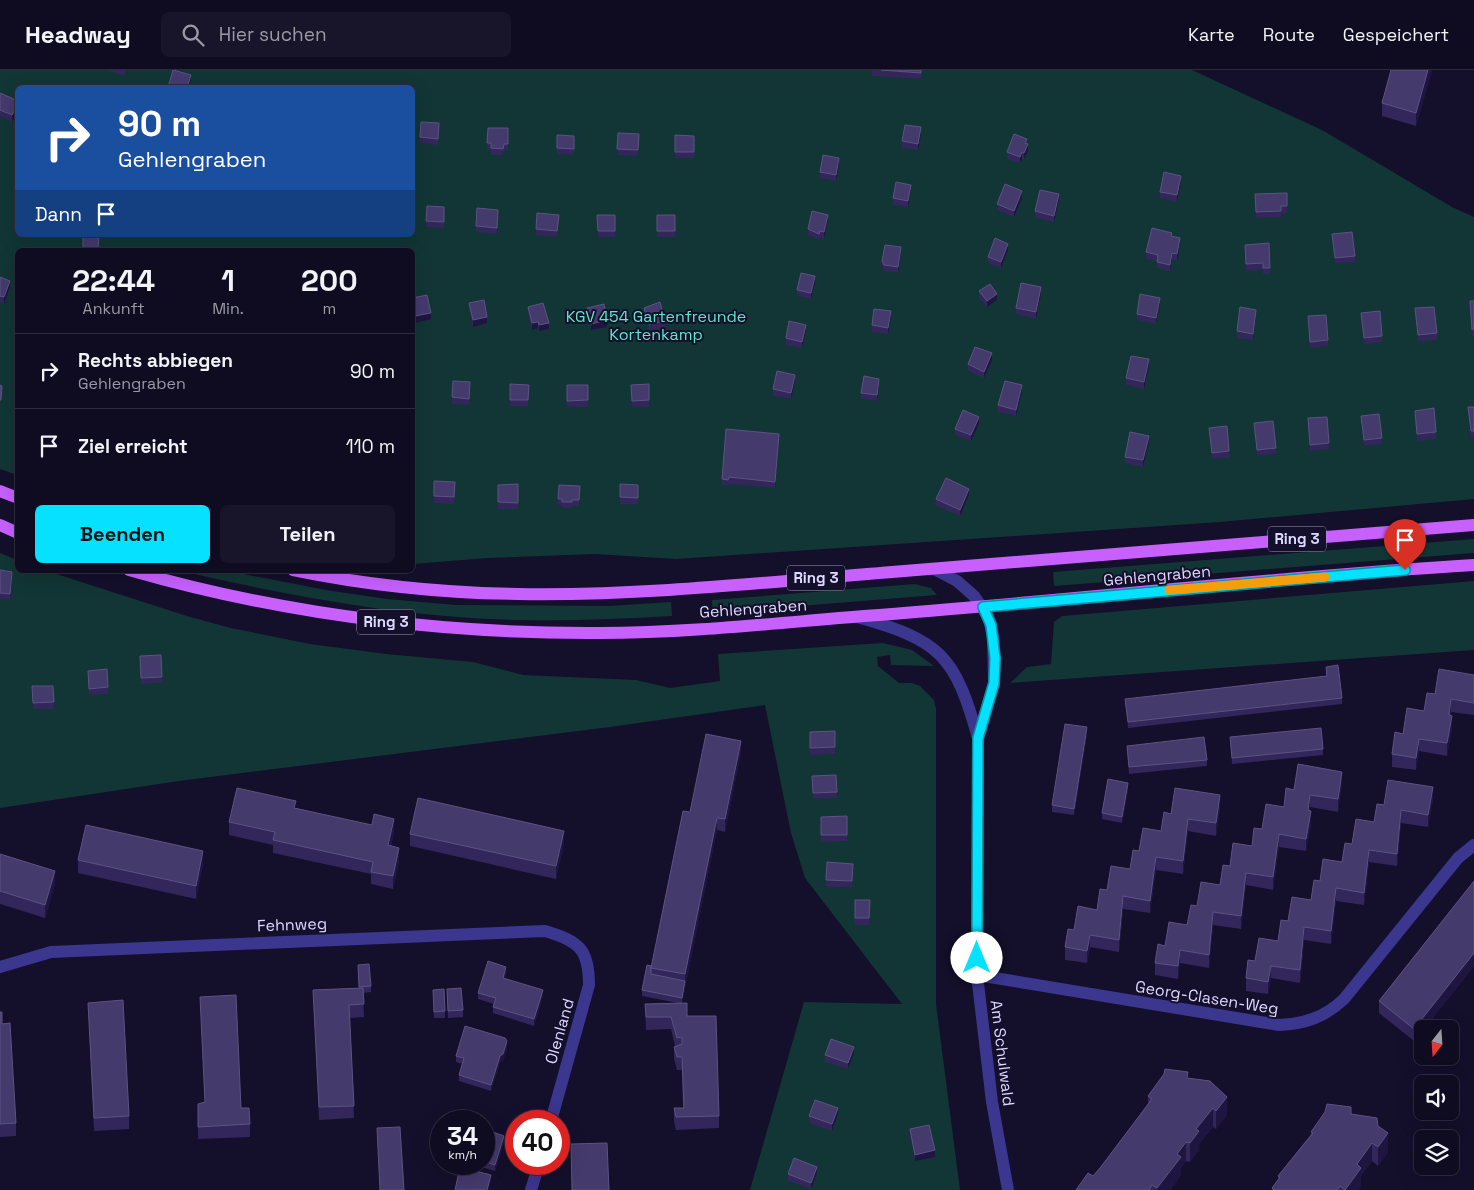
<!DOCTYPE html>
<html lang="de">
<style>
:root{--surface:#0f0b20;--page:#181429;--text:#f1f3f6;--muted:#9b9ba5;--line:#2f2b3e;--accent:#05e1ff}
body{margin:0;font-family:"Space Grotesk",sans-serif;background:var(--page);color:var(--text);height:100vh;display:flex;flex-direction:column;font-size:19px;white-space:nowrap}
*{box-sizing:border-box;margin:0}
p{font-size:16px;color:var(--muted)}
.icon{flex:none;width:28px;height:28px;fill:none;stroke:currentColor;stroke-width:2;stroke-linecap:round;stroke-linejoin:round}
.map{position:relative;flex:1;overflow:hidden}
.side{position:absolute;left:15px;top:178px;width:400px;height:325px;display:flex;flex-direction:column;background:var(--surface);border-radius:8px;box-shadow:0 5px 20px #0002,0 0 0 1px var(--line)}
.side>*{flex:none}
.hud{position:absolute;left:15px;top:15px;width:400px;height:152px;border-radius:8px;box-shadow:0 5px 20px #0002,0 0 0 1px var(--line);background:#1a4fa0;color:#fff;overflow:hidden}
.needle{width:32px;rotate:197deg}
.controls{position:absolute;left:1414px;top:950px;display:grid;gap:10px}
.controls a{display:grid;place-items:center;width:45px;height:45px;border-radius:8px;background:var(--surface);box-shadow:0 5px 20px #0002,0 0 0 1px var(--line);font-size:25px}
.speed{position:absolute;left:430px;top:1040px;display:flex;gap:10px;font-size:25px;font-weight:700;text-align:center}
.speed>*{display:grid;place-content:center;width:65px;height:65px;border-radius:50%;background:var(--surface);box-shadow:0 5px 20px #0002,0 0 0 1px var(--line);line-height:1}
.speed small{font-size:12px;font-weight:400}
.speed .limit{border:8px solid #d22;background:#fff;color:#111}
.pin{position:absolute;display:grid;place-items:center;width:42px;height:42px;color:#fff;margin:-51px -21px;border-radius:50% 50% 50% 0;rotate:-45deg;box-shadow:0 0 5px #0007}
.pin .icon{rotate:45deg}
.me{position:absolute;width:55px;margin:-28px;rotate:0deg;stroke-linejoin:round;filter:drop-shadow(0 0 4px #0008)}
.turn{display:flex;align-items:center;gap:18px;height:105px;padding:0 20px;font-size:22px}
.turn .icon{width:65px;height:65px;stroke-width:2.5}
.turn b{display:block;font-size:35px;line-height:42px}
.then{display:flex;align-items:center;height:48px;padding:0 20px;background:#0003;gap:10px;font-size:19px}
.eta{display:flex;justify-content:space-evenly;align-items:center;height:85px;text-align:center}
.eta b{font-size:30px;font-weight:700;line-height:35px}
.button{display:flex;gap:10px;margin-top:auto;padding:10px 20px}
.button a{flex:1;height:58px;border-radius:8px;background:var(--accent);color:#111;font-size:20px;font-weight:700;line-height:58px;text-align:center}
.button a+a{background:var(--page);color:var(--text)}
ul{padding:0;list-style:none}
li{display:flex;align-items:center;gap:15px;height:75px;padding:0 20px;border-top:1px solid var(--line)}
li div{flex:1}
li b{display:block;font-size:19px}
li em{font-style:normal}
header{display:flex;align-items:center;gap:30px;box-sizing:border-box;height:70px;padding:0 25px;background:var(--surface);border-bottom:1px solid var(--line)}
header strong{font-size:24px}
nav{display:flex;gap:28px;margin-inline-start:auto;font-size:18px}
.search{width:350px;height:45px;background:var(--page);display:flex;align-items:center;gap:12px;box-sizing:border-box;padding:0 18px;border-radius:8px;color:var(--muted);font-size:19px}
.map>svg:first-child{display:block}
.green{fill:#113635;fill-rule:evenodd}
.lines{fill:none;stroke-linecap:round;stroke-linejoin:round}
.minor{stroke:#3b368e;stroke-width:12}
.tertiary{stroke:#3b368e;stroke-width:12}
.primary{stroke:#c760ff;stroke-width:12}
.wall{fill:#32265a}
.shaded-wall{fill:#1e1540}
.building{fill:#443a6c;stroke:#5c5383}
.route-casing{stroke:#0392a6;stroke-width:12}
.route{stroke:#05e1ff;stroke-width:9}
.slow{stroke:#f59e0b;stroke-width:9}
.labels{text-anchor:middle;stroke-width:4;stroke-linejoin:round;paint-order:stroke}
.shield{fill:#140f2b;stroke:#a19cbf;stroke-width:1}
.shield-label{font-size:15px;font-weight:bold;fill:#ded9ff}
.park-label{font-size:16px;fill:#5beac9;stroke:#140f2b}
.street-label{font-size:16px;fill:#ded9ff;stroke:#140f2b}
</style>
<header>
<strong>Headway</strong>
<div class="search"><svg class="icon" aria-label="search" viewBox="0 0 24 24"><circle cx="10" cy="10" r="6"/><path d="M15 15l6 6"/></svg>Hier suchen</div>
<nav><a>Karte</a><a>Route</a><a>Gespeichert</a></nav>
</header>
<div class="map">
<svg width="1474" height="1120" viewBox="0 0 1474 1120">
<rect width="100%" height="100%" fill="#140f2b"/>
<path class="green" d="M0 0H1192L1322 60 1452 137 1474 147V429L1220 452 676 489 595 484 487 488 413 494 412 180H18L17 405 0 399ZM18 18H412V165H18Z
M1474 469V483L1054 516 1053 502Z
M0 483 17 490 18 500H44L190 547 231 558 310 574 386 584 473 592 523 605 636 610 670 618 720 611 718 584 883 573 912 580 934 596 891 595 890 585 877 587 878 596 899 613H912L920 616 934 630 936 639V934L960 1120H750L804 932 902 934 805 808 791 763 765 635 610 657 179 711 0 738Z
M177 500H223L326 520 387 529 456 535 609 536 671 532 672 546C621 549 571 551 521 550 404 548 289 526 177 500Z
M1474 511V580L1010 613 1027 597 1051 594 1054 552 1062 546Z
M915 514 931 518 937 525 713 543 712 530Z"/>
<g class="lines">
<path class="minor" d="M0 897 51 882 545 861C579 871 589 879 589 915L551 1051
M977 905 1279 955C1305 954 1325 947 1344 929L1458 788 1474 775
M531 1120 539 1094"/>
<path class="tertiary" d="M934 499 957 511 974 526 988 546 993 566 994 613 978 668 977 905 992 1032 1008 1120
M857 547C940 570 955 585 978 668"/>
<path class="primary" d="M0 421 18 428
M0 455 18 463
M129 500C282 544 440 564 599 563 688 563 776 553 864 546 1067 531 1270 507 1474 495
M293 500C366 515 443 523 518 524 643 526 768 512 892 502 1086 487 1280 472 1474 455"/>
</g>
<path class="wall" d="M107 0H126L124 6Z
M872 0H922L921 9 872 6Z
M1391 0H1432L1416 56 1382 46V33Z
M0 24 18 31 12 52 0 46Z
M488 58H508V80H504L503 85H491V80H487Z
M439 60 438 75 420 73V67Z
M618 63 639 64 638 86 617 85Z
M921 64 918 80 902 78V71Z
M557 65 574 66V85L557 84Z
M675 65 694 66V88H675Z
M1027 74 1028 81 1024 89H1022L1020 93 1007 89V82Z
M839 95 836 111 820 108V102Z
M1181 112 1177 132 1160 128V122Z
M911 121 908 137 893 135V128Z
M1255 124 1287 136V143H1281V147L1256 148Z
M1022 128 1014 147 997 140V134Z
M1059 130 1054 152 1035 148V141Z
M444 144V158L426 157V151Z
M597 145H615V167H598Z
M657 145H675V167H657Z
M498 146 497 164 476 162V156Z
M559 151 557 167 536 165V159Z
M828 151 824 169 820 168 819 170 808 165V159Z
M1332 164 1355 186V192L1335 194Z
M29 165H46V166Z
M1172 166 1180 174 1177 191 1172 190 1170 201 1157 198V191L1146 189V182Z
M1269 173 1270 204H1263V200L1246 201 1245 175Z
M1008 180 1001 198 988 193V187Z
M901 184 898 203 884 201 882 198V191Z
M0 207 10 217 4 234 0 232Z
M815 213 811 229 797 226V220Z
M979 221 997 230 987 237 979 228Z
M1041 224 1036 249 1016 244V238Z
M412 228 431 249 415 253 412 239Z
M1470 231H1474V266H1472Z
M469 233 487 253 473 257 469 240Z
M1160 235 1156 254 1137 250V244Z
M528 237 549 259 539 261 538 258 532 260 528 243Z
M587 238 607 257 591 260 587 244Z
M644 238 665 251V258L649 260 644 244Z
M1415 238 1437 263V270L1418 271Z
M1361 243 1382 266V272L1364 274Z
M1256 246 1253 270 1237 268V261Z
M1308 246 1328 270V276L1310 278Z
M891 248 888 264 872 262V255Z
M806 261 802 278 786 275V268Z
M992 290 984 308 968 301V294Z
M1149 296 1144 319 1126 315V308Z
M795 311 791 329 773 326V319Z
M510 314 529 315 528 337 510 336Z
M649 314V337H632L631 315Z
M567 315H588V337H567Z
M879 315 877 331 861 329V323Z
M470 319 469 335 452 334V327Z
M1022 322 1016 346 998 342V335Z
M1468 337H1474V367L1471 368Z
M1415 341 1436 362V369L1417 371Z
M1361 346 1382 368V374L1364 376Z
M1308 348 1329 373V379L1310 381Z
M1254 353 1276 378V384L1257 386Z
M979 354 971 371 955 365V359Z
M1209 358 1229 381V388L1212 389Z
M779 371 775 418 729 414 728 416 722 415V409Z
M1149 372 1143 397 1125 393V387Z
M434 411 455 412 454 434 434 433Z
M518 414V439H498V415Z
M620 414 638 415V434H620Z
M559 415 580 416 579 436H572V438H562V436L558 435Z
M969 425 960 446 936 436V429Z
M0 500 12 508 10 530 0 529Z
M161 585 162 613 141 614 140 586Z
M1326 597 1342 628V634L1128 658 1125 629 1326 606Z
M88 601 108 617V624L89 625Z
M1474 605V645L1451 642V646L1452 658 1447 686 1419 681 1416 700 1392 697V684L1403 664 1424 641 1435 624Z
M32 616H53L54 639H33Z
M835 661V684L810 685V662Z
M1087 664 1074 745 1052 742V735Z
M1230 667 1323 679V685L1232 694Z
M1127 676 1207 690V696L1129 704Z
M741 683 725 762 717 760 682 933 687 946 719 1046V1058L676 1060 674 1051V1038H683L682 1000H677L674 989V977L675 976 671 959 646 960 645 934 678 933 642 926V920L651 896Z
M836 705 837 728 813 729 812 706Z
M1342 714 1338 742 1310 737V741L1311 754 1306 781 1279 777 1273 820 1246 815 1241 859 1213 855 1209 898 1180 893 1178 909 1155 905V893L1187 855 1197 836 1220 815 1230 796 1252 776 1262 759 1284 737 1294 720Z
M1128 719 1122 753 1102 749V743Z
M1433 729 1428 757 1401 753 1397 796 1369 792 1364 835 1336 831 1331 874 1304 870 1300 913 1271 908 1268 924 1246 921V908L1255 891 1278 871 1288 851 1311 830 1320 811 1342 792 1352 774 1374 752 1384 735Z
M296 738 394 761 391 776 399 791 393 819 371 814V804L273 783V775L229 765V752Z
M1220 738 1216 766 1188 761 1183 804 1156 800 1150 843 1123 839 1119 882 1090 877 1087 893 1065 890V877L1074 860 1097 840 1107 820 1130 799 1139 781 1161 761 1171 744Z
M847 746V771L821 772V747Z
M410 764 564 773 556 809 410 776Z
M0 784 55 814 45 848 0 834Z
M78 790 203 794 196 829 78 803Z
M827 792 853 794 852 817H826Z
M1474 811V896L1424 959H1422V961L1414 971 1379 943V931Z
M855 830H870L869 855H855Z
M358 895 371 916V922L363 923 364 947 350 948 354 1048 319 1050 313 920 359 918Z
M506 903 505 908 543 926 534 956 493 943V937L494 934 478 929V923Z
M433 920 445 941V948H434Z
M447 925 463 940V947L448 948Z
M200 927 241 1038 250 1054V1067L198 1069V1034L205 1032Z
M88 933 129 1046V1059L94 1061Z
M0 942 2 954 16 1053V1066L0 1067Z
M507 978 503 991 500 992 491 1021 459 1011V1005L463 994 456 992V986Z
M854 983 848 999 825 992V985Z
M1188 1008 1227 1045 1216 1059 1213 1057 1199 1074V1080L1190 1092 1186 1091 1181 1098V1105L1170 1120H1076L1093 1106 1100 1098 1148 1035V1026Z
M838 1044 832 1061 809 1053V1046Z
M1351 1044 1378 1056 1388 1082 1378 1096 1372 1091 1361 1106V1116L1358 1120H1272V1118L1278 1110V1106L1311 1064V1062Z
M484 1059 504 1072 495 1101 471 1094H484Z
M910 1059 935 1087 915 1091 910 1065Z
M817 1103 811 1119 788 1111V1104Z"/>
<path class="shaded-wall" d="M1428 0H1432L1416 56V43Z
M191 5V11L189 18H187Z
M18 34V41L12 52V45Z
M921 57V64L918 80V74Z
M1028 74V81L1024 89V83Z
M1022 82V89L1020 93V87Z
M839 88V95L836 111V105Z
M1181 106V112L1177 132V125Z
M911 115V121L908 137V131Z
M1022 121V128L1014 147V141Z
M1059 124V130L1054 152V146Z
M828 145V151L824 169V162Z
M1180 168V174L1177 191V184Z
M1008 174V180L1001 198V192Z
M901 177V184L898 203V197Z
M1172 183V190L1170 201V195Z
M815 206V213L811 229V223Z
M10 211V217L4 234V227Z
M1041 217V224L1036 249V242Z
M997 224V230L987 237V231Z
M1160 228V235L1156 254V248Z
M1256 240V246L1253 270V264Z
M891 241V248L888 264V258Z
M431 243V249L415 253V246Z
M487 247V253L473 257V250Z
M607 250V257L591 260V254Z
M538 252V258L532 260V253Z
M549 253V259L539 261V255Z
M806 255V261L802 278V272Z
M992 283V290L984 308V302Z
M1149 289V296L1144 319V312Z
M795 305V311L791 329V323Z
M879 309V315L877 331V325Z
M1022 315V322L1016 346V340Z
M979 347V354L971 371V365Z
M779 364V371L775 418V412Z
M1149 366V372L1143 397V390Z
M969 419V425L960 446V440Z
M12 502V508L10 530V524Z
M1451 629V642L1449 658V645Z
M1452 646V658L1447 686V673Z
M1087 657V664L1074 745V739Z
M1419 669V681L1416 700V688Z
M741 671V683L725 762V749Z
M1342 702V714L1338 742V729Z
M1128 713V719L1122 753V747Z
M1433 717V729L1428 757V745Z
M1220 725V738L1216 766V753Z
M1310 725V737L1308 753V740Z
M1401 740V753L1397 796V784Z
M1311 741V754L1306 781V769Z
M717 748V760L682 934V928L685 911V904Z
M394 749V761L388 788V775Z
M1188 749V761L1183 804V791Z
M564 761V773L556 809V796Z
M1279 764V777L1273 820V807Z
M399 778V791L393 819V806Z
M1369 780V792L1364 835V823Z
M203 781V794L196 829V816Z
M1156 787V800L1150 843V831Z
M55 801V814L45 848V835Z
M1246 803V815L1241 859V846Z
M1336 818V831L1331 874V861Z
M1123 826V839L1119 882V870Z
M1213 842V855L1209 898V885Z
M1304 857V870L1300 913V900Z
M1090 865V877L1087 893V881Z
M1180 880V893L1178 909V896Z
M1474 883V896L1424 959H1422V961L1414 971V959Z
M1271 896V908L1268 924V912Z
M506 897V903L503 914V908Z
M543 920V926L534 956V949Z
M507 971V978L503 991 500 992 491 1021V1015L500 986Z
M854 977V983L848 999V993Z
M1227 1027V1045L1216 1059V1041Z
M838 1038V1044L832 1061V1054Z
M1213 1038V1057L1199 1074V1080L1190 1092V1073L1196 1059Z
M1388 1063V1082L1378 1096V1077Z
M504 1066V1072L495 1101V1095Z
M1186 1072V1091L1181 1098V1105L1170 1120H1157V1118L1177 1084Z
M1372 1073V1091L1361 1106V1116L1358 1120H1345L1357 1094Z
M935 1080V1087L915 1091V1085Z
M817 1097V1103L811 1119V1113Z
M491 1105V1111L489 1120H487Z"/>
<path class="building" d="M173 0 191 5 187 18H171V15L169 14Z
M881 0H921V3Z
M1391 0H1428L1416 43 1382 33Z
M0 23 18 31V34L12 45 0 40Z
M421 52 439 53 438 69 420 67Z
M905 55 921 57 918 74 902 71Z
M488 58H508V74H504L503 79 491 78V73H487Z
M618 63 639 64 638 80 617 79Z
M1014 64 1027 69 1025 73 1028 74 1024 83 1022 82 1020 87 1007 82Z
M557 65 574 66V79L557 78Z
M675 65 694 66V82H675Z
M823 85 839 88 836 105 820 102Z
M1164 102 1181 106 1177 125 1160 122Z
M896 112 911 115 908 131 893 128Z
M1005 114 1022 121 1014 141 997 134Z
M1040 120 1059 124 1054 146 1035 141Z
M1287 123V136H1281V141L1256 142 1255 124Z
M427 136 444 137V152L426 151Z
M477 138 498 140 497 158 476 156Z
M812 141 828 145 824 162 820 161 819 164 808 159Z
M537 143 559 145 557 161 536 159Z
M597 145H615V161H598Z
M657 145H675V161H657Z
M1152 158 1172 163 1171 166 1180 168 1177 184 1172 183 1170 195 1157 192 1158 185 1146 182Z
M1352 162 1355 186 1335 188 1332 164Z
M83 165H99L98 180H83Z
M995 168 1008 174 1001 192 988 187Z
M1269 173 1270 198H1263V193L1246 194 1245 175Z
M885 175 901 177 898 197 884 195 882 191Z
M142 179H158V180H142Z
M801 203 815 206 811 223 797 220Z
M0 207 10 211 4 227 0 226Z
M1021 213 1041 217 1036 242 1016 238Z
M990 214 997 224 987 231 979 221Z
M1140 224 1160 228 1156 248 1137 244Z
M427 225 431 243 415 246 412 232V228Z
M484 230 487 247 473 250 469 233Z
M1470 231H1474V259L1472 260Z
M660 232 665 251 649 254 644 238Z
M543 233 549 253 539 255 538 252 532 253 528 237Z
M604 234 607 250 591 254 587 238Z
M1240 237 1256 240 1253 264 1237 261Z
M1434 237 1437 263 1418 265 1415 238Z
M874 239 891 241 888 258 872 255Z
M1380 241 1382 266 1364 268 1361 243Z
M1326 245 1328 270 1310 272 1308 246Z
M789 251 806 255 802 272 786 268Z
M975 277 992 283 984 302 968 294Z
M1131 286 1149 289 1144 312 1126 308Z
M777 301 795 305 791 323 773 319Z
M864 306 879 309 877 325 861 323Z
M453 311 470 312 469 329 452 327Z
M1005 311 1022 315 1016 340 998 335Z
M510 314 529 315 528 330H510Z
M649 314V330L632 331 631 315Z
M0 315 2 316 1 330H0Z
M567 315H588V330L567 331Z
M1468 337H1474V361H1471Z
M1434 338 1436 362 1417 364 1415 341Z
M963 340 979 347 971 365 955 359Z
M1379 344 1382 368 1364 370 1361 346Z
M1327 347 1329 373 1310 375 1308 348Z
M1273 351 1276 378 1257 380 1254 353Z
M1227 356 1229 381 1212 383 1209 358Z
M726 359 779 364 775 412 729 407 728 410 722 409Z
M1130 362 1149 366 1143 390 1125 387Z
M946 408 969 419 960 440 936 429Z
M434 411 455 412 454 427 434 426Z
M518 414V433L498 432V415Z
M620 414 638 415V428L620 427Z
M559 415 580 416 579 430H572V432H562V429H558Z
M0 500 12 502 10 524 0 523Z
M161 585 162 607 141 608 140 586Z
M1338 595 1342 628 1128 652 1125 629 1327 606 1326 597Z
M107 599 108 617 89 619 88 601Z
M1439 599 1474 605V633L1451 629 1449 645 1452 646 1447 673 1419 669 1416 688 1392 684 1395 662 1403 664 1407 638 1424 641 1427 623 1435 624Z
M32 616H53L54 632 33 633Z
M1065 654 1087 657 1074 739 1052 735Z
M1321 658 1323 679 1232 688 1230 667Z
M835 661V677L810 678V662Z
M706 664 741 671 725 749 717 748 685 904 651 898 683 741 690 742Z
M1204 667 1207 690 1129 697 1127 676Z
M1298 694 1342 702 1338 729 1310 725 1308 740 1311 741 1306 769 1279 764 1273 807 1246 803 1241 846 1213 842 1209 885 1180 880 1178 896 1155 893 1158 874 1165 876 1169 852 1187 855 1191 835 1197 836 1201 812 1220 815 1223 795 1230 796 1233 773 1252 776 1254 758 1262 759 1266 734 1284 737 1286 718 1294 720Z
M836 705 837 722 813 723 812 706Z
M1108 709 1128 713 1122 747 1102 743Z
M1388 710 1433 717 1428 745 1401 740 1397 784 1369 780 1364 823 1336 818 1331 861 1304 857 1300 900 1271 896 1268 912 1246 908 1248 890 1255 891 1259 868 1278 871 1281 850 1288 851 1292 827 1311 830 1314 810 1320 811 1323 789 1342 792 1345 773 1352 774 1356 749 1374 752 1377 734 1384 735Z
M237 718 296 731 294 738 372 755 374 744 394 749 388 775 399 778 393 806 371 802 373 792 273 770 275 762 229 752Z
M1175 718 1220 725 1216 753 1188 749 1183 791 1156 787 1150 831 1123 826 1119 870 1090 865 1087 881 1065 877 1068 859 1074 860 1078 836 1097 840 1100 819 1107 820 1111 796 1130 799 1133 780 1139 781 1143 758 1161 761 1164 742 1171 744Z
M418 728 564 761 556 796 410 764Z
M847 746V765H821V747Z
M86 755 203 781 196 816 78 790Z
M0 784 55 801 45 835 0 821Z
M827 792 853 794 852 811 826 810Z
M1474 811V883L1414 959 1379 931Z
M855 830H870L869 848H855Z
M488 891 506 897 503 908 543 920 534 949 493 937 496 928 478 923Z
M369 894 371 916 359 917 358 895Z
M647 895 651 896V904L685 911 682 928 642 920Z
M363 918 364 934 349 935 354 1036 319 1037 313 920Z
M461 918 463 940 448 941 447 919Z
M444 919 445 941 434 942 433 920Z
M236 925 241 1038H249L250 1054 198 1057V1034L205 1032 200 927Z
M123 930 129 1046 94 1048 88 933Z
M687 933V946H716L719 1046 676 1047 674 1038H684L682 987H677L674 977 682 974V967L677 968 671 947H646L645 934Z
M0 942H2V954L10 953 16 1053 0 1054Z
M465 956 505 968 507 971 503 984 500 986 491 1015 459 1005 464 988 456 986Z
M831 969 854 977 848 993 825 985Z
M1165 999 1188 1002 1187 1008 1210 1011 1227 1027 1216 1041 1213 1038 1196 1059 1199 1061 1190 1073 1186 1072 1177 1084 1181 1087 1157 1118 1152 1115 1149 1120H1076L1088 1103 1093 1106 1100 1098 1152 1029 1148 1026 1164 1004Z
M815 1030 838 1038 832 1054 809 1046Z
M1327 1034 1351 1037V1044L1377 1048 1378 1056 1388 1063 1378 1077 1372 1073 1357 1094 1361 1098 1345 1120 1340 1116 1337 1120H1274L1272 1118 1280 1107 1278 1106 1313 1063 1311 1062 1325 1042Z
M460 1040 478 1046 477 1051H456Z
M929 1055 935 1080 915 1085 910 1059Z
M400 1057 404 1120H380L377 1058Z
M484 1059 504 1066 495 1095 484 1091Z
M607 1073 609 1120H572L571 1074Z
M794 1088 817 1097 811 1113 788 1104Z
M460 1097 491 1105 487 1120H455Z"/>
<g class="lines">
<g class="route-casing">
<path id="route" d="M977 888 978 668 994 613 995 588 991 555 983 537 1405 500"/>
</g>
<use href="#route" class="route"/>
<path class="slow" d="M1169 520 1325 507"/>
</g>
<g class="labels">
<g class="shield">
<rect x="1268" y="456.5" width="58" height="25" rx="4"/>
<rect x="787" y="495.5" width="58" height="25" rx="4"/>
<rect x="357" y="539.5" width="58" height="25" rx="4"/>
</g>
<g class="shield-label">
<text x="1297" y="474">Ring 3</text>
<text x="816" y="513">Ring 3</text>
<text x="386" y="557">Ring 3</text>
</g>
<g class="park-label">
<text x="656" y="252">KGV 454 Gartenfreunde<tspan x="656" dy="18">Kortenkamp</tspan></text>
</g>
<g class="street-label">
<text transform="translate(1157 505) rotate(-5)" y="6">Gehlengraben</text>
<text transform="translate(753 538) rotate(-4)" y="6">Gehlengraben</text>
<text transform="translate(292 854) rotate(-2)" y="6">Fehnweg</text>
<text transform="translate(1207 927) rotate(9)" y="6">Georg-Clasen-Weg</text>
<text transform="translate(559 961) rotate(-74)" y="6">Olenland</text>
<text transform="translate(1003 983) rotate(83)" y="6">Am Schulwald</text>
</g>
</g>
</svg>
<div class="controls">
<a><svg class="needle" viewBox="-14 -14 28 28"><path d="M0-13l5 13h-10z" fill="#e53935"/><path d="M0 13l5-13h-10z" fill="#9b9ba5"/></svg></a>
<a><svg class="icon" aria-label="sound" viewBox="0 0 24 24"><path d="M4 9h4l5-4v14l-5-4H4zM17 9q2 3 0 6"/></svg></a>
<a><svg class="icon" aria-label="layers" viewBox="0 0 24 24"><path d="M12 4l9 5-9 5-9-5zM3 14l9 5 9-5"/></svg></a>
</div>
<div class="speed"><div>34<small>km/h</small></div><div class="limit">40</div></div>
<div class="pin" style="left:1405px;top:500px;background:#d93025"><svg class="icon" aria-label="arrive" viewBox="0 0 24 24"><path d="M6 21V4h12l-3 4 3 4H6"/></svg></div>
<svg class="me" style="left:977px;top:888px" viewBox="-20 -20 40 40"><circle r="19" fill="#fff"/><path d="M0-13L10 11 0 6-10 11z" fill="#05e1ff"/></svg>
<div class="hud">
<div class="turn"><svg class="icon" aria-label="right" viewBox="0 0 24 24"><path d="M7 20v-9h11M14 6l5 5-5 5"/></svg><div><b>90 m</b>Gehlengraben</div></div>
<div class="then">Dann<svg class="icon" aria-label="arrive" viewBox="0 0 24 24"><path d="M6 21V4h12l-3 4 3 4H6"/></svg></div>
</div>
<section class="side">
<div class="eta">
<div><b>22:44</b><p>Ankunft</p></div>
<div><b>1</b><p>Min.</p></div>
<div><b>200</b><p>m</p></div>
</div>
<ul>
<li><svg class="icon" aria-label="right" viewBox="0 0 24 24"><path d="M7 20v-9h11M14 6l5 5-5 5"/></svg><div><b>Rechts abbiegen</b><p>Gehlengraben</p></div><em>90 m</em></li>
<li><svg class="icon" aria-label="arrive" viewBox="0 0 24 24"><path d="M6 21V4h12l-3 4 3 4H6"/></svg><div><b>Ziel erreicht</b></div><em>110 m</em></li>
</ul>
<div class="button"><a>Beenden</a><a>Teilen</a></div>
</section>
</div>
